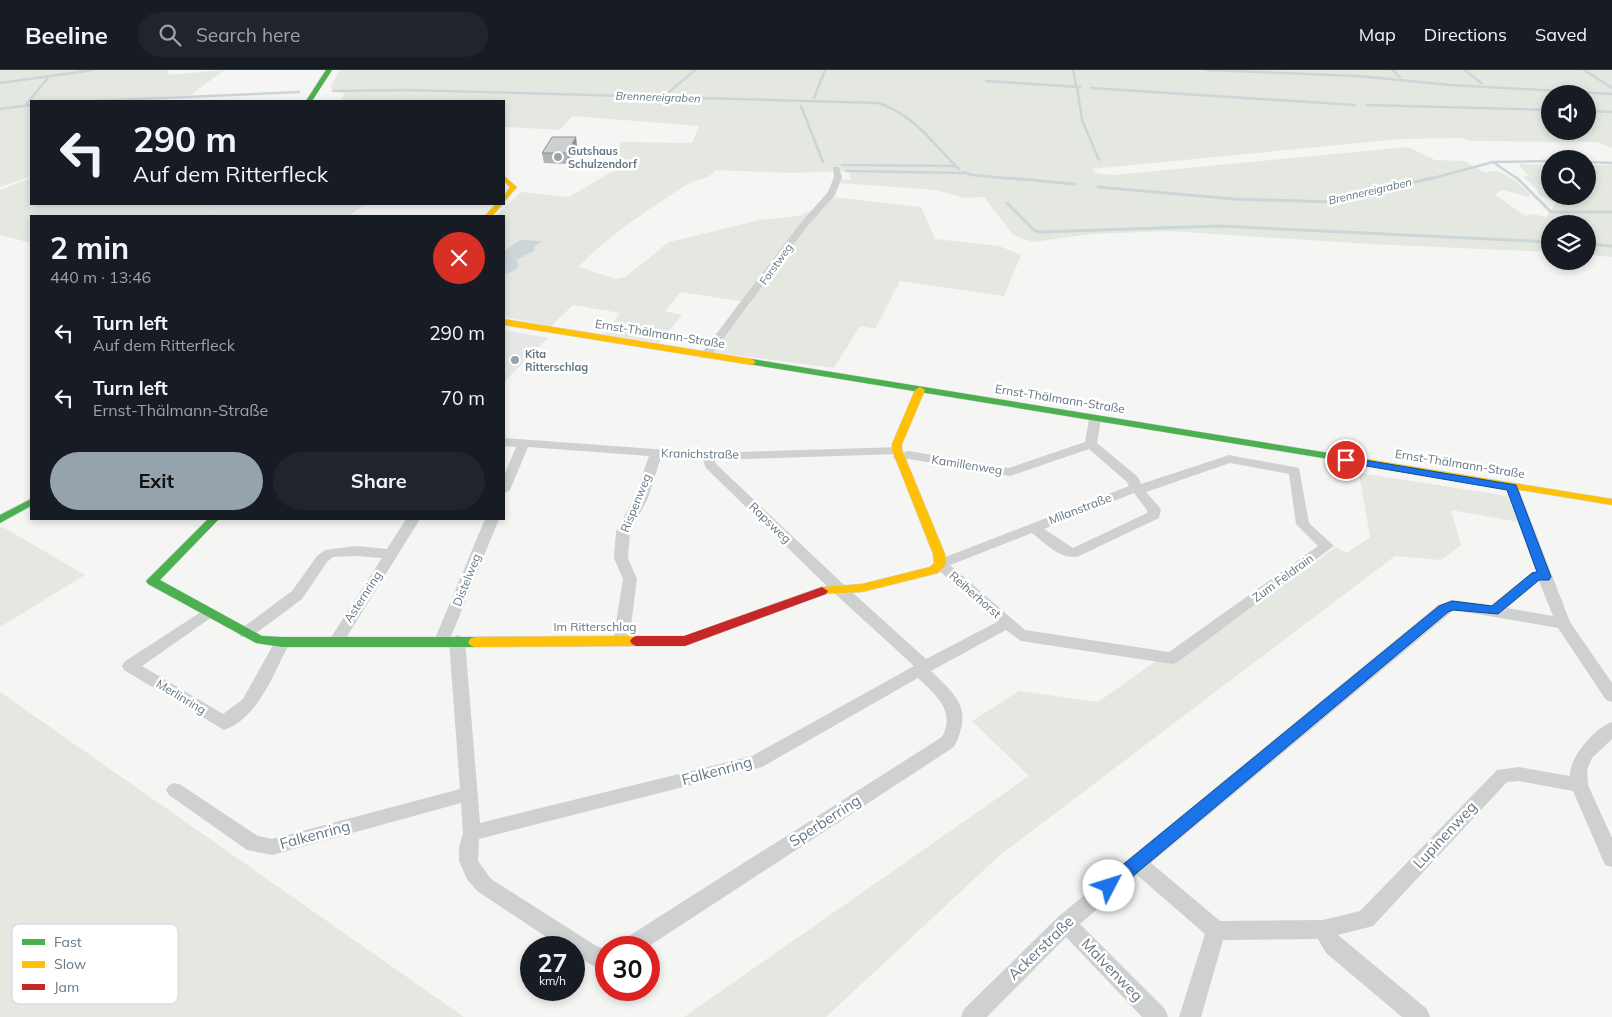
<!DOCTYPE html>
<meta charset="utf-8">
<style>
:root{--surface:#171b24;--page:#20242c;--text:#f1f3f6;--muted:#9ea1a6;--line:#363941;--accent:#97a3ac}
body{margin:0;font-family:Mulish,sans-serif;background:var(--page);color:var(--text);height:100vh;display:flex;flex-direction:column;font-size:19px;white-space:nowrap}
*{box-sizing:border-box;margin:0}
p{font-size:16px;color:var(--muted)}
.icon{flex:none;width:28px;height:28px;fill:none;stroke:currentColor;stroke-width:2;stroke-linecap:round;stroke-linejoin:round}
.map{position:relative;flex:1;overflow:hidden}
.panel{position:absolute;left:30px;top:145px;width:475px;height:305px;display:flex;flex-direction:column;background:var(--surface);border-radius:0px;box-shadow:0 2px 8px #0003}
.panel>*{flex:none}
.hud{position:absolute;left:30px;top:30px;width:475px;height:105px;border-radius:0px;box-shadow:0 2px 8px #0003;background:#171b24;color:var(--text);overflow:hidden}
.tools{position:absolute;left:1541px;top:15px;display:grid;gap:10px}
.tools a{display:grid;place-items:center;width:55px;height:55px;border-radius:50%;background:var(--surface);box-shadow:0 2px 8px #0003;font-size:25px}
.speed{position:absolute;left:520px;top:866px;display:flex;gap:10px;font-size:25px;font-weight:700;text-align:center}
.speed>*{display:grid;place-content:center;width:65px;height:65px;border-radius:50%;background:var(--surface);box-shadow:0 2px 8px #0003;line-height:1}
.speed small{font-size:12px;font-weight:400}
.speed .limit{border:8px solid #d22;background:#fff;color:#111}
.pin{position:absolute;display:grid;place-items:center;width:42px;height:42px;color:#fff;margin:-21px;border:2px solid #fff;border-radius:50%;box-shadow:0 1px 5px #0007}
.me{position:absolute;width:55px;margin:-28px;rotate:50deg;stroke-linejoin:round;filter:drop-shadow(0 0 4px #0008)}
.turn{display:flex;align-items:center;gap:18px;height:105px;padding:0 20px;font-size:22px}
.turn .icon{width:65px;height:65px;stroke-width:2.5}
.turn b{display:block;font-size:35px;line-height:42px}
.round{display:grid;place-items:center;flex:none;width:52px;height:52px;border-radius:26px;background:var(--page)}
.overview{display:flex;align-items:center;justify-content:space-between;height:85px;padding:0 20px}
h1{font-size:30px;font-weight:700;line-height:38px}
.action{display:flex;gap:10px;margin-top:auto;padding:10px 20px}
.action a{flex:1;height:58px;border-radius:30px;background:var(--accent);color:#111;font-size:20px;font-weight:700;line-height:58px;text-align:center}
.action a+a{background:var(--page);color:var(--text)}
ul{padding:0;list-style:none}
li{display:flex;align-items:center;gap:15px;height:65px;padding:0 20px}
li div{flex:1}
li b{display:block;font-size:19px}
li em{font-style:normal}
header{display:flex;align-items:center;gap:30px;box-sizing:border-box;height:70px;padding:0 25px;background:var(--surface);border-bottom:1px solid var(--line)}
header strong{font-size:24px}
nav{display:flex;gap:28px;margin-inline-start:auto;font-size:18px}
.search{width:350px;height:45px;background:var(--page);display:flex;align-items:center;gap:12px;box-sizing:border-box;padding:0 18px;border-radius:28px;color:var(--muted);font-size:19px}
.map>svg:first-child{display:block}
.built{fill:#e5e7e6}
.green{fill:#e4e8e1;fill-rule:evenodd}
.water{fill:#ccd6d8}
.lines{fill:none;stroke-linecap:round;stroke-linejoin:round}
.stream-far1{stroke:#ccd6d8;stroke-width:2.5}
.stream{stroke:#ccd6d8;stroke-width:3}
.fast-casing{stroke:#d1d3d3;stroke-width:1}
.slow-casing{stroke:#d1d3d3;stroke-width:1}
.jam-casing{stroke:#d1d3d3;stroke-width:1}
.street{fill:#cfd0d0;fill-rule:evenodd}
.fast{fill:#4caf50;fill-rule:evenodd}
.slow{fill:#ffc107;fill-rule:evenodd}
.jam{fill:#c62828;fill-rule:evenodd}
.wall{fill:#b1b3b3}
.shaded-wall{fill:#909292}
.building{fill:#ced0d0;stroke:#909292}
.route{fill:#1a73e8;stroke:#114b97}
.poi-dot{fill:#97a3ac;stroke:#fff;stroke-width:2}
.labels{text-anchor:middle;stroke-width:5;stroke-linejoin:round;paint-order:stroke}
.far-water-label{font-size:11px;font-style:italic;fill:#5f7982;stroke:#fff}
.far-poi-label{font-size:11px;font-weight:bold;fill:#647785;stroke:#fff;text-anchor:start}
.far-street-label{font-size:11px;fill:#647785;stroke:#fff}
.street-label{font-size:12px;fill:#647785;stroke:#fff}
.near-street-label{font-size:15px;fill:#647785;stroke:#fff}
.key{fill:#fff;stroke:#d0d6da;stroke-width:1}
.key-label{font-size:14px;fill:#647785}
</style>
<header>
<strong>Beeline</strong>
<div class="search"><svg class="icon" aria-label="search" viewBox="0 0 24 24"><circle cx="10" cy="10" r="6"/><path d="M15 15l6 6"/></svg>Search here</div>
<nav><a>Map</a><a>Directions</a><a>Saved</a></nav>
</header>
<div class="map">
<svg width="1612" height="947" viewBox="0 0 1612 947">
<rect width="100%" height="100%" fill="#f5f5f3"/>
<path class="built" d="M224 134H366L348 146H203Z
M504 260 548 268 504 312Z"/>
<path class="green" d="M0 0H168L167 5 224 0 191 25 98 31H31V106L0 117Z
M340 0H1612V78L1598 72 1470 71 1462 68 1400 69 1091 99 1095 101 1094 103 1113 105 1408 77 1435 90 1464 91 1486 103C1500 95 1518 114 1529 123V127L1502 120 1495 125 1526 146 1532 144 1546 147 1556 133 1539 125 1536 118 1523 107 1529 106 1518 94 1550 95V126H1588V95H1612V187L1588 185V154H1550V182L1371 174 1169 161 1091 164 1033 172 1013 165 984 127 965 128 936 120 840 113V109L851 110 849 101 792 103 716 100C708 110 696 109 686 115 654 136 603 169 579 197L616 209 625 207 669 172 760 150 799 146 826 134 833 127 921 137 935 169 999 176 1021 185 1004 226 900 211 875 259 860 256 834 298 712 282 751 233 681 222 665 241 682 245 659 273 604 264 620 243 573 235 551 256 504 247V146H496L521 122 569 127 618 98 620 72 692 73 699 56 573 46 560 60 507 57 504 56V31H340L345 24 330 18ZM1550 24H1588V61H1550Z
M31 108V134H224L203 146H31V173L0 165V120Z
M1359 403 1508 426 1518 452 1451 440 1461 475 1441 490 1395 486 1000 785 826 947H684L1029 706 972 651 1019 621 1098 632 1156 591 1176 592 1336 477 1347 483 1370 467Z
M3 457 85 505 0 557V458Z
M0 622 464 947H0Z"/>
<path class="water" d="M520 170 542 171 534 177V181L516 190 519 195 516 199 504 205V181Z"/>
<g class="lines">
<path class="stream-far1" d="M1073 0 1076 14
M1206 0 1358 6 1451 15 1612 24
M1392 0 1400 7
M1465 0 1481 13
M1584 0 1612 18
M986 11 1080 17
M0 13 93 0
M1077 17 1082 50 1099 90
M1091 18 1355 35
M333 21 406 20 878 33C914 44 933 74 959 99
M669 22 695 0
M814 28 825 0
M94 31 299 22
M1367 35 1550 40
M25 36 47 9 46 6
M801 36 823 92
M0 39 31 35
M1588 41 1612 42
M1493 92 1519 110
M1588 92 1612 93
M842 95 956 96
M846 101 965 103
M963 102 972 105 1025 110
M1426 110 1493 92 1550 91"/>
<path class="stream" d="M1011 108 1074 114
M1517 108 1551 142H1612
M1098 117 1234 129 1331 132 1345 131 1431 108
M1007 133 1034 160 1040 162 1219 156 1550 172
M1588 174 1612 176"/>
<g class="fast-casing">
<path id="fast" d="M326 0H332L312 31H306Z
M752 289 1335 384 1340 387 1335 390 749 294 748 292Z
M31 429V436L0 453V445Z
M208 449H219L160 510 262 566 282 567H474L478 569 480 572 478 575 474 577H282L256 573 148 514 146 511Z"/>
</g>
<g class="slow-casing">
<path id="slow" d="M504 106 517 117 504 132V126L510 117 504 111Z
M496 134H503L492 146H485Z
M504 249 752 289 756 292 752 295 504 255Z
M920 317 925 320 902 374V380L945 484 946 494 938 503 862 522 818 524 816 521 822 517 862 514 930 497 934 493 933 484 892 380V374L915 320Z
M1335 384 1612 429V435L1331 389 1330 387Z
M636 566 640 568 642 571 640 574 636 576 474 577 470 575 468 572 470 569 474 567Z"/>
</g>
<g class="jam-casing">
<path id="jam" d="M822 517 828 521 826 524 685 576H636L632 574 630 571 632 568 636 566H684Z"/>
</g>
<path class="street" d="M833 97H839L842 107 835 125 805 159 709 288H701V284L799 155 828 122 834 107Z
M1095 345 1101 349 1097 373 1138 407 1141 414 1229 385 1299 398 1309 453 1334 476 1178 592 1172 594 1021 571 1006 560 931 601C958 627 973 639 954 677L646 878H618L621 871 942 667C956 641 936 625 918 608L762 697 479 769 478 791 491 809 598 877 606 878V898L595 897 574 885V878H563L477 821 467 809 459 791V778L463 763 461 733 272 785 247 780 169 725 166 720 169 715 175 713 181 715 258 766 272 769 460 719 449 571 447 575H437L434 571 485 449H499L450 569 457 565 462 567 465 571 480 753 752 686 914 596 832 521 706 398 703 390 661 387 648 428 630 462 628 488 637 509 629 571 626 575H616L613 571 623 509 614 488 616 462 634 428 649 386 528 377 510 420 504 424V406L516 377 504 376V368L708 383 901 377 903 380 901 383 897 384 715 390 716 394 842 513 926 589 997 552 935 497 933 494 935 491 1129 416 1127 412 1089 379 1010 406 909 389 895 390 893 387 895 384 909 381 1009 398 1085 372 1089 349ZM1230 393 1289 404 1296 454 1318 476 1169 582 1025 560 950 495 1032 463C1045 473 1061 491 1079 486L1159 448 1161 439 1146 422ZM1134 423 1147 440V443L1073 478 1044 459Z
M1512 413 1518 417 1570 552 1612 613V632L1606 630 1558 558 1454 540 1151 793 1220 851 1323 850 1360 841 1497 700 1519 697 1570 706C1569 687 1595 658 1612 652V669L1592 688 1587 700 1588 715 1612 768V797L1605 795 1573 721 1519 711 1507 712 1373 856 1338 865 1427 939 1430 947H1402L1326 883 1318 869 1223 870 1201 947H1179L1205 864 1137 805 1080 854 1165 939 1168 947H1142L1066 867 987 947H961L964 939 1059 846 1438 535 1452 530 1491 535 1531 503 1536 501 1506 417ZM1539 511 1553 546 1507 538Z
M406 449H420L341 576H331L328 572 382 488 356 486 333 487 327 492 302 529 251 567H241L238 563 241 559 292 521 317 486 325 480 356 476 387 479Z
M207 538 212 539 214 543 212 547 142 596 223 644 243 629 277 568H287L290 572C274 602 259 648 224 660L124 600 122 596 124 592Z"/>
<use href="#fast" class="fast"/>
<use href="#slow" class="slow"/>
<use href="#jam" class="jam"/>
</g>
<path class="wall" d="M576 67 577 78 569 94 544 93 542 83Z"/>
<path class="shaded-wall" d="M576 67 577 78 569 94 567 83Z"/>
<path class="building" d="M552 67H576L567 83H542Z"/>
<path class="route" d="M1346 387 1516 415 1551 507 1549 510H1539L1498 544 1453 540 1448 542 1114 822 1109 824 1103 822 1101 816 1103 811 1439 536 1452 531 1492 536 1532 503 1537 502 1507 420 1343 392 1341 390Z"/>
<g class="poi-dot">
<circle cx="558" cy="87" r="5"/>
<circle cx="515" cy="290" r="5"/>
</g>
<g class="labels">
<g class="far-water-label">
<text transform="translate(658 27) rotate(2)" y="4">Brennereigraben</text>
<text transform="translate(1370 121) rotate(-13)" y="4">Brennereigraben</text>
</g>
<g class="far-poi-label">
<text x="568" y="85">Gutshaus<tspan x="568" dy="13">Schulzendorf</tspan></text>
<text x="525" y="288">Kita<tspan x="525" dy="13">Ritterschlag</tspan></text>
</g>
<g class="far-street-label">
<text transform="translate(776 194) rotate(-54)" y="4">Forstweg</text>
</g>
<g class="street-label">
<text transform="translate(660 264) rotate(9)" y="4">Ernst-Thälmann-Straße</text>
<text transform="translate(1060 329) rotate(9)" y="4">Ernst-Thälmann-Straße</text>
<text transform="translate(700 384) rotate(1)" y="4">Kranichstraße</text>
<text transform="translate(1460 394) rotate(9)" y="4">Ernst-Thälmann-Straße</text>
<text transform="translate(967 395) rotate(9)" y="4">Kamillenweg</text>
<text transform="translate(636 433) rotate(-68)" y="4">Rispenweg</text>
<text transform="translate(1080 439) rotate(-21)" y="4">Milanstraße</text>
<text transform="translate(770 453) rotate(44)" y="4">Rapsweg</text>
<text transform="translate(1283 508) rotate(-36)" y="4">Zum Feldrain</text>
<text transform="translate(467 510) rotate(-68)" y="4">Distelweg</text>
<text transform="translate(975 525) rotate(41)" y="4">Reiherhorst</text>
<text transform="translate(363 527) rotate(-57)" y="4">Asternring</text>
<text x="595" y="561">Im Ritterschlag</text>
<text transform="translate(181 627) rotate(31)" y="4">Merlinring</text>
</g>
<g class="near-street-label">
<text transform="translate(717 701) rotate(-15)" y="5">Falkenring</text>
<text transform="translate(825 751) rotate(-33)" y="5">Sperberring</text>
<text transform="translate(315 765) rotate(-15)" y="5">Falkenring</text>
<text transform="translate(1445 765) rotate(-47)" y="5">Lupinenweg</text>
<text transform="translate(1041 878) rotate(-44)" y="5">Ackerstraße</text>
<text transform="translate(1112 900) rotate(46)" y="5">Malvenweg</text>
</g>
</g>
<rect x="12" y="854" width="166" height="80" rx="8" class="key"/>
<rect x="22" y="869" width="23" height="6" fill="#4caf50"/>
<rect x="22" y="891" width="23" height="7" fill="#ffc107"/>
<rect x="22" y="914" width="23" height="6" fill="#c62828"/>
<g class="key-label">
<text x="54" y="877">Fast</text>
<text x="54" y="899">Slow</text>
<text x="54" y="922">Jam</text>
</g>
</svg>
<div class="tools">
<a><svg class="icon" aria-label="sound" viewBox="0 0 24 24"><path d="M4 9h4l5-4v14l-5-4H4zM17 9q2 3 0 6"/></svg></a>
<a><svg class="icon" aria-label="search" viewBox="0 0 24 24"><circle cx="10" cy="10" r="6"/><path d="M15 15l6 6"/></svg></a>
<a><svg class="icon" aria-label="layers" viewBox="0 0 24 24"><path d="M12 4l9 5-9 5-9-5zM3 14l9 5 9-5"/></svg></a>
</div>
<div class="speed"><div>27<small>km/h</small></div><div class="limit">30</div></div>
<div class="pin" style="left:1346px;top:390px;background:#d93025"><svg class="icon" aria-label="arrive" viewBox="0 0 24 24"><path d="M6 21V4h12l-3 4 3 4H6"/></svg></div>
<svg class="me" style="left:1109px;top:816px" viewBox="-20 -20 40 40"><circle r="19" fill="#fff"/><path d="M0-13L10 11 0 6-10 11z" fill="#1a73e8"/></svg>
<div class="hud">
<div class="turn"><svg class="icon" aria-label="left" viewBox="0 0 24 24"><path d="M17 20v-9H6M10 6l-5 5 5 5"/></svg><div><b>290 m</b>Auf dem Ritterfleck</div></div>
</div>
<section class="panel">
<div class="overview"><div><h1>2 min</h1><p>440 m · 13:46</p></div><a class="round" style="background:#d93025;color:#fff"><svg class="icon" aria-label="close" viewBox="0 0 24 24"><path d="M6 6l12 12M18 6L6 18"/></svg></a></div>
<ul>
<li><svg class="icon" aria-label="left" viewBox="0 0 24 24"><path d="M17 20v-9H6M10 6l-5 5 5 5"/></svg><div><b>Turn left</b><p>Auf dem Ritterfleck</p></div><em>290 m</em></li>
<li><svg class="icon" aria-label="left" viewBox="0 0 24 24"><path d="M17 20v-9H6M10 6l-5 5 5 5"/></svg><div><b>Turn left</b><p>Ernst-Thälmann-Straße</p></div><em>70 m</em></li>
</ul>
<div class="action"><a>Exit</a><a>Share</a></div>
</section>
</div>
